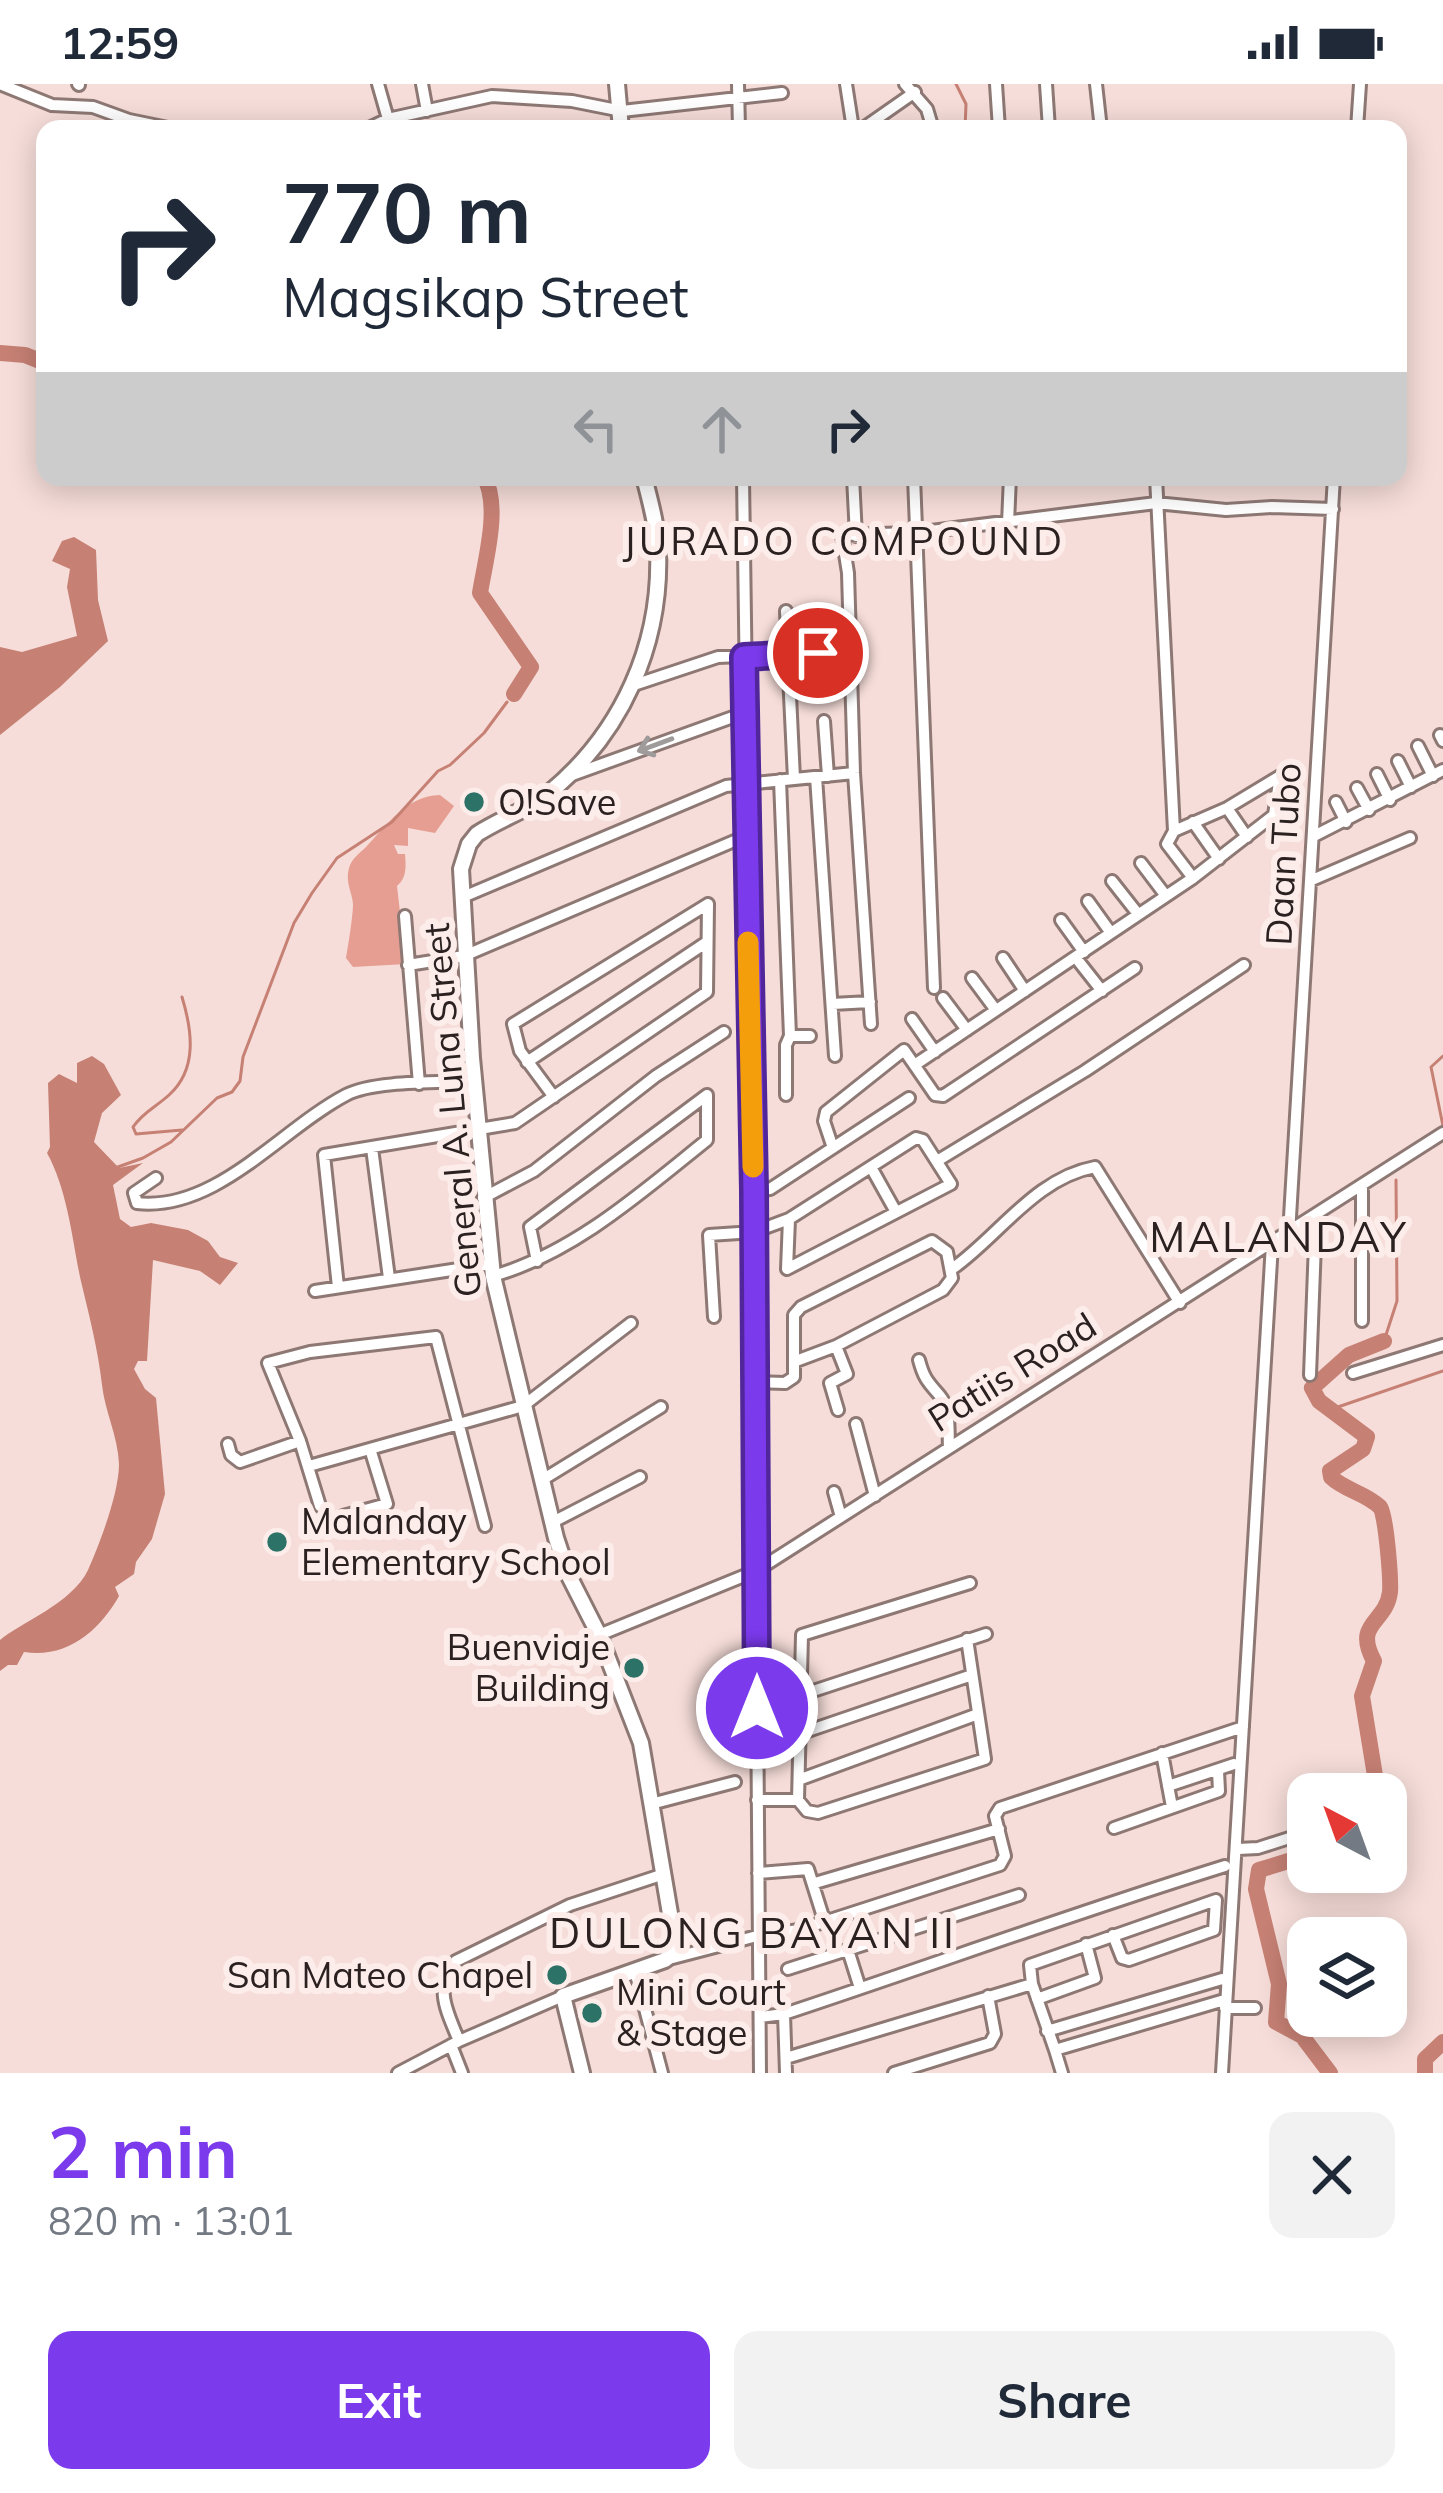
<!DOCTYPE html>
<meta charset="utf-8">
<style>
:root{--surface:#fff;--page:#f2f2f3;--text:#1f2937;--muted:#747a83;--accent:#7c3aed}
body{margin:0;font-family:Mulish,sans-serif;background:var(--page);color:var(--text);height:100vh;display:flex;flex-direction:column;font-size:45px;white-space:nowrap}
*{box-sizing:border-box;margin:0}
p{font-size:39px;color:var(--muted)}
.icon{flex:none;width:66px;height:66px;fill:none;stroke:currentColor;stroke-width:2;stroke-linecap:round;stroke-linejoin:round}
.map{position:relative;height:1989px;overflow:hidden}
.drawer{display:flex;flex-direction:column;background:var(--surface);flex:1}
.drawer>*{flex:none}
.banner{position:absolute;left:36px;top:36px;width:1371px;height:366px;border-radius:24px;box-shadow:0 6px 30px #0003;background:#fff;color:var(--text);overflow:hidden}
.needle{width:78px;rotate:319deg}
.controls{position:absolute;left:1287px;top:1689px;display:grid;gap:24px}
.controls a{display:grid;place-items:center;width:120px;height:120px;border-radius:24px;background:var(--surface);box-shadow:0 6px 30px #0003;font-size:60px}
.pin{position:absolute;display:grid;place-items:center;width:102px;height:102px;color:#fff;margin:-51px;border:6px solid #fff;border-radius:50%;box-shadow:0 3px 12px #0007}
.me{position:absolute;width:132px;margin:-66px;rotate:0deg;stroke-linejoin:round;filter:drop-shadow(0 0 9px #0008)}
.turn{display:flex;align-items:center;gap:42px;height:252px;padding:0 48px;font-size:54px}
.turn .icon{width:156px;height:156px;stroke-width:2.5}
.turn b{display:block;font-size:84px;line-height:102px}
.lanes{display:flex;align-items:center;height:114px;padding:0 48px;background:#0003;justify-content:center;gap:60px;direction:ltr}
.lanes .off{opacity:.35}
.round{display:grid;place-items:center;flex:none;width:126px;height:126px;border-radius:24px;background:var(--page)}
.headline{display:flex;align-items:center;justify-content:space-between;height:204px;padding:0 48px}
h1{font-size:72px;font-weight:700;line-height:90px;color:var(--accent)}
.primary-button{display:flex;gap:24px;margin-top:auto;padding:24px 48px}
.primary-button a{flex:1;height:138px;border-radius:24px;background:var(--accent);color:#fff;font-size:48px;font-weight:700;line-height:138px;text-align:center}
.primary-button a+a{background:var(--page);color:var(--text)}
.status{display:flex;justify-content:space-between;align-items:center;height:84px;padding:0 60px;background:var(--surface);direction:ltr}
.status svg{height:33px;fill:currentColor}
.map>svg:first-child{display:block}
.forest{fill:#e79e92}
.water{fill:#c68074}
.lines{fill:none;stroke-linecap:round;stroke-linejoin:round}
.stream{stroke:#c68074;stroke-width:3}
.river{stroke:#c68074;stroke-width:16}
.minor-casing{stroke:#8d7874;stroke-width:16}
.major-casing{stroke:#8d7874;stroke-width:20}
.minor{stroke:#fff;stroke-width:10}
.major{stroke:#fff;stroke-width:14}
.oneway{stroke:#9f9b9b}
.route-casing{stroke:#51269a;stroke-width:30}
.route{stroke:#7c3aed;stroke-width:21}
.slow{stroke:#f59e0b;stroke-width:21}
.poi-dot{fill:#2d7266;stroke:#fcedea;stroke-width:4.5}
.labels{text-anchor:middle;stroke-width:12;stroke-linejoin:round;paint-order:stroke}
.poi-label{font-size:36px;fill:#2a2120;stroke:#fcedea;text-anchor:start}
.street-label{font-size:36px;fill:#2a2120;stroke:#fcedea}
.neighbourhood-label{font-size:39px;letter-spacing:3px;fill:#2a2120;stroke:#fcedea}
.quarter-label{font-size:42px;letter-spacing:3px;fill:#2a2120;stroke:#fcedea}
</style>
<div class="status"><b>12:59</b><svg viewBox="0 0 49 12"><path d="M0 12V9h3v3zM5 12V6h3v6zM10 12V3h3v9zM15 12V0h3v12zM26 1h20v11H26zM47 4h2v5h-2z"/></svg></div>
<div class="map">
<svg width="1443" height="1989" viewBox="0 0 1443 1989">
<rect width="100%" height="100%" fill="#f6ddd9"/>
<path class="forest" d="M440 711 454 722 435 749 408 744V762L394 761 398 770H405C406 782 407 794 397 802L406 880 353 883 346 874C348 863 353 832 353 820 352 808 345 798 349 784 352 774 359 770 366 763 387 741 406 712 440 711Z"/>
<path class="water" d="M74 453 96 466 98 516 108 557 60 603 0 651V563L22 568 77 552 67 503 70 485 52 477 62 457Z
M92 972 104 980 121 1011 102 1029 94 1058 119 1084 143 1079 113 1101 120 1135 131 1143 151 1139 188 1146 208 1157 220 1173 238 1179 220 1201 200 1187 153 1176 147 1277H138L134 1285 145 1305 156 1314 165 1410 152 1455 136 1478 134 1490 115 1503 119 1512C100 1546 67 1575 24 1568L17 1581H8L0 1587V1556C18 1540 73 1519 88 1486 100 1459 119 1409 119 1380 118 1352 105 1328 102 1301 98 1265 88 1227 80 1193 72 1153 67 1105 47 1069L50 1063 48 999 59 990 77 999V979Z"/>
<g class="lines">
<path class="stream" d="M956 0 966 20 965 45
M1443 972 1431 983 1443 1042
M182 1046 136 1050 133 1043C143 1028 156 1023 169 1011 198 985 192 946 182 913
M115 1084 143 1074 171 1058 217 1014 232 1008 240 997 243 973 294 839 312 809 337 774 392 738 438 687 450 681 484 649 507 618
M1384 1257 1397 1217 1396 1096
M1332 1325 1443 1287"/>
<path class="river" d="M0 269 25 271 45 279
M484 393C501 422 485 477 480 509L531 583 514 610
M1378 1710 1362 1612 1374 1577C1353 1538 1386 1540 1390 1508 1391 1495 1386 1430 1380 1423 1366 1409 1344 1406 1331 1393L1330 1387 1363 1365 1367 1353 1319 1317 1312 1304 1349 1271 1384 1257
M1308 1771 1259 1786 1256 1805 1279 1900 1276 1938 1302 1952 1330 1989
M1425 1989V1975L1443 1958"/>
<g class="minor-casing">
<path id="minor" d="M0 0 52 21 93 23 129 36 173 45
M78 0 79 1
M378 0 388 35
M422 0 427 27
M738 0 739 45
M846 0 853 45
M905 0 927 25 933 45
M996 0 999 45
M1046 0 1049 45
M1096 0 1101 45
M367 45 388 35 492 12 572 17 622 27 782 9
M862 45 915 8
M1357 45 1360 0
M743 393 753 1107 760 1989
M853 393 856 452
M914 393 934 904
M1156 393 1174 747
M1008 439 1010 393
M786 527 794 695
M634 601 718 573 850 567
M824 637 828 692
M1440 651 1443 657
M1418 662 1433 692
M1398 677 1411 703
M1377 690 1390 716
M572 691 744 629
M816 693 835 972
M780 696 790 952 786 961V1011
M1357 704 1369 726
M1336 718 1346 738
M1227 724 1247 753
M1193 738 1219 775
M1314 752 1443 686
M1141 779 1166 812
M1193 794 1167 760 1174 747 1227 724 1280 692
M1312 796 1410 754
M1112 797 1138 830
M463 813 726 702 854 689
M1088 817 1111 849
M405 832 419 1000
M1061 836 1084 868
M1003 874 1025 907
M1076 874 1102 907
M408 881 464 872 746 752
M972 894 995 925
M943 914 967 946
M832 920 870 918
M912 935 935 968
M871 940 854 689 848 489 842 451 915 449 1156 419 1226 426 1272 423 1333 425
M790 952H810
M527 978 707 858
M916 980 1193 794 1274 731 1280 692
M554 1013 520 967 513 940 708 820
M372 1064 389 1194
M833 1064 824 1037 826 1028 904 966 935 1011 943 1012 1135 884
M937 1077 1085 987 1244 881
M872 1085 896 1128
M156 1094 134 1109 137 1119C216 1128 281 1045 346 1011 375 996 440 999 474 997
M1362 1102V1237
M753 1107 770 1105 909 1014
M483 1114 534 1087 656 992 724 948
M1289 1150 1334 393
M537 1177 530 1143 707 1011
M952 1185C999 1152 1035 1094 1095 1083L1180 1219
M493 1192C574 1169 642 1108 707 1056V1011
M338 1203 324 1071 515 1039 707 908 708 820
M315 1207 491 1180
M714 1233 709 1151 754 1148 789 1135 916 1054 923 1056 951 1100 787 1185 789 1135
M836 1262 847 1290 830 1299 838 1326
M919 1276C924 1295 928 1298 940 1312 951 1325 948 1348 949 1364
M1353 1289 1443 1261
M1310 1291 1316 1133
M754 1298 785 1299 794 1293V1231L801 1223 932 1157 947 1168 952 1194 943 1206 836 1262 796 1277
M856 1340 875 1412
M228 1360 231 1371 240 1378 300 1357
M309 1382 523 1322 631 1239
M542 1396 661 1323
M834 1408 841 1433
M320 1422 300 1357 268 1279 310 1268 436 1253 485 1442
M343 1432 387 1420 371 1368
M551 1439 640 1393
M599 1551 756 1487 1443 1049
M801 1611 986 1550
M802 1649 972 1591
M1162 1669 1172 1723
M801 1695 978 1630
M1168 1702 1234 1680
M757 1716H798L807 1727 818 1729 985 1675 967 1555
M798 1716 802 1551 970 1499
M651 1720 735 1698
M1114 1744 1219 1707 1218 1687
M1238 1765 1258 1764 1308 1748
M758 1789 808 1785 825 1839
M815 1799 999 1745
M1113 1851 1122 1874 1129 1876 1214 1846 1216 1816 1030 1881 1032 1900 1055 1966 1221 1917
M848 1866 860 1904
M665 1876 757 1852 799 1846 1000 1781 1005 1772 995 1732 1000 1724 1243 1643
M788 1885 1019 1811
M635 1887 662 1989
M1037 1915 1095 1894 1086 1860
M1225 1924H1255
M784 1930 786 1989
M760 1933 784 1930C932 1881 1077 1828 1225 1782
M1047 1947 1222 1895
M459 1957C447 1927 433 1904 456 1877L570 1821 661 1791
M451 1961 462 1989
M1055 1966 1062 1989
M786 1974 1032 1900
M398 1989 459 1957 563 1912
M894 1989 990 1959 995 1950 988 1912
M1222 1989 1272 1160"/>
</g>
<g class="major-casing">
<path id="major" d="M617 0 621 45
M582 1989 563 1912 665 1876 673 1869 675 1859 641 1659 599 1551 568 1490 556 1454 493 1192 472 974 461 785 469 760 477 750C500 735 528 726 549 709 622 649 662 560 658 465 657 441 650 417 644 393"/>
</g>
<use href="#minor" class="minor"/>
<use href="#major" class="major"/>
</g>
<defs><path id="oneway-shaft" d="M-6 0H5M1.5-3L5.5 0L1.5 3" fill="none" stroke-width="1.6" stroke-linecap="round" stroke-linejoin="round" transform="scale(3)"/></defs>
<use class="oneway" href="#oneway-shaft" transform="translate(655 661) rotate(160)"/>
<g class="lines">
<g class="route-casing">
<path id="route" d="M757 1624 754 1107 744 573 818 569"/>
</g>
<use href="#route" class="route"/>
<path class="slow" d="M748 858 753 1083"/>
</g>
<g class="poi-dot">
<circle cx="474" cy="718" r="12"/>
<circle cx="277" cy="1458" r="12"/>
<circle cx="634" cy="1584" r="12"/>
<circle cx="557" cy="1891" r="12"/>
<circle cx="592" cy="1929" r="12"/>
</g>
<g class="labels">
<g class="poi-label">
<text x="498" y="731">O!Save</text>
<text x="301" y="1450">Malanday<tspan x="301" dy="41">Elementary School</tspan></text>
<text x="610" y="1576" text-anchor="end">Buenviaje<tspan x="610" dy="41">Building</tspan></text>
<text x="533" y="1904" text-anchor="end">San Mateo Chapel</text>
<text x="616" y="1921">Mini Court<tspan x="616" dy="41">&amp; Stage</tspan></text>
</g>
<g class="street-label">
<text transform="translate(1283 770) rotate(-87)" y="13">Daan Tubo</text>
<text transform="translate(452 1026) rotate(-95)" y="13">General A. Luna Street</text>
<text transform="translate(1012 1288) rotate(-32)" y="13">Patiis Road</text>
</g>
<g class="neighbourhood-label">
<text x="844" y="471">JURADO COMPOUND</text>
</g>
<g class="quarter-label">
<text x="1279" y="1168">MALANDAY</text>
<text x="753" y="1864">DULONG BAYAN II</text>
</g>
</g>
</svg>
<div class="controls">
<a><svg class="needle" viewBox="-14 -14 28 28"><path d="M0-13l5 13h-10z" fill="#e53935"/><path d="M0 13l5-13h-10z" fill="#747a83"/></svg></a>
<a><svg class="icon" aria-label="layers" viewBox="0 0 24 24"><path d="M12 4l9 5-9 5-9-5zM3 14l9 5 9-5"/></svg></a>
</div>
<div class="pin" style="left:818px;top:569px;background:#d93025"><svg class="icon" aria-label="arrive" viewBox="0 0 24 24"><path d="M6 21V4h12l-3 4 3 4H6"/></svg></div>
<svg class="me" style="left:757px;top:1624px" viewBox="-20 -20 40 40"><circle r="17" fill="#7c3aed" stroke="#fff" stroke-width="3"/><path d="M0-11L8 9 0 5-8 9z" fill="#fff"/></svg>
<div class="banner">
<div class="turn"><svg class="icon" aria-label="right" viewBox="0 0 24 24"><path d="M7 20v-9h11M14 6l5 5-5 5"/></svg><div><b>770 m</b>Magsikap Street</div></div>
<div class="lanes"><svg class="icon off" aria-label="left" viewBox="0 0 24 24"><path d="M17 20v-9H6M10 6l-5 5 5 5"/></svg><svg class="icon off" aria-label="ahead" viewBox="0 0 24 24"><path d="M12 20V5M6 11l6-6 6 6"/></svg><svg class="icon" aria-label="right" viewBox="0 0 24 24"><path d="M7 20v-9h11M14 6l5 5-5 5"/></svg></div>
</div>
</div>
<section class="drawer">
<div class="headline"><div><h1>2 min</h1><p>820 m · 13:01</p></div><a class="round"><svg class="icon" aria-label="close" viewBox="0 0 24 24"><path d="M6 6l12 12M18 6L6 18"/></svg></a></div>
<div class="primary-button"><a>Exit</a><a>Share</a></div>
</section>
